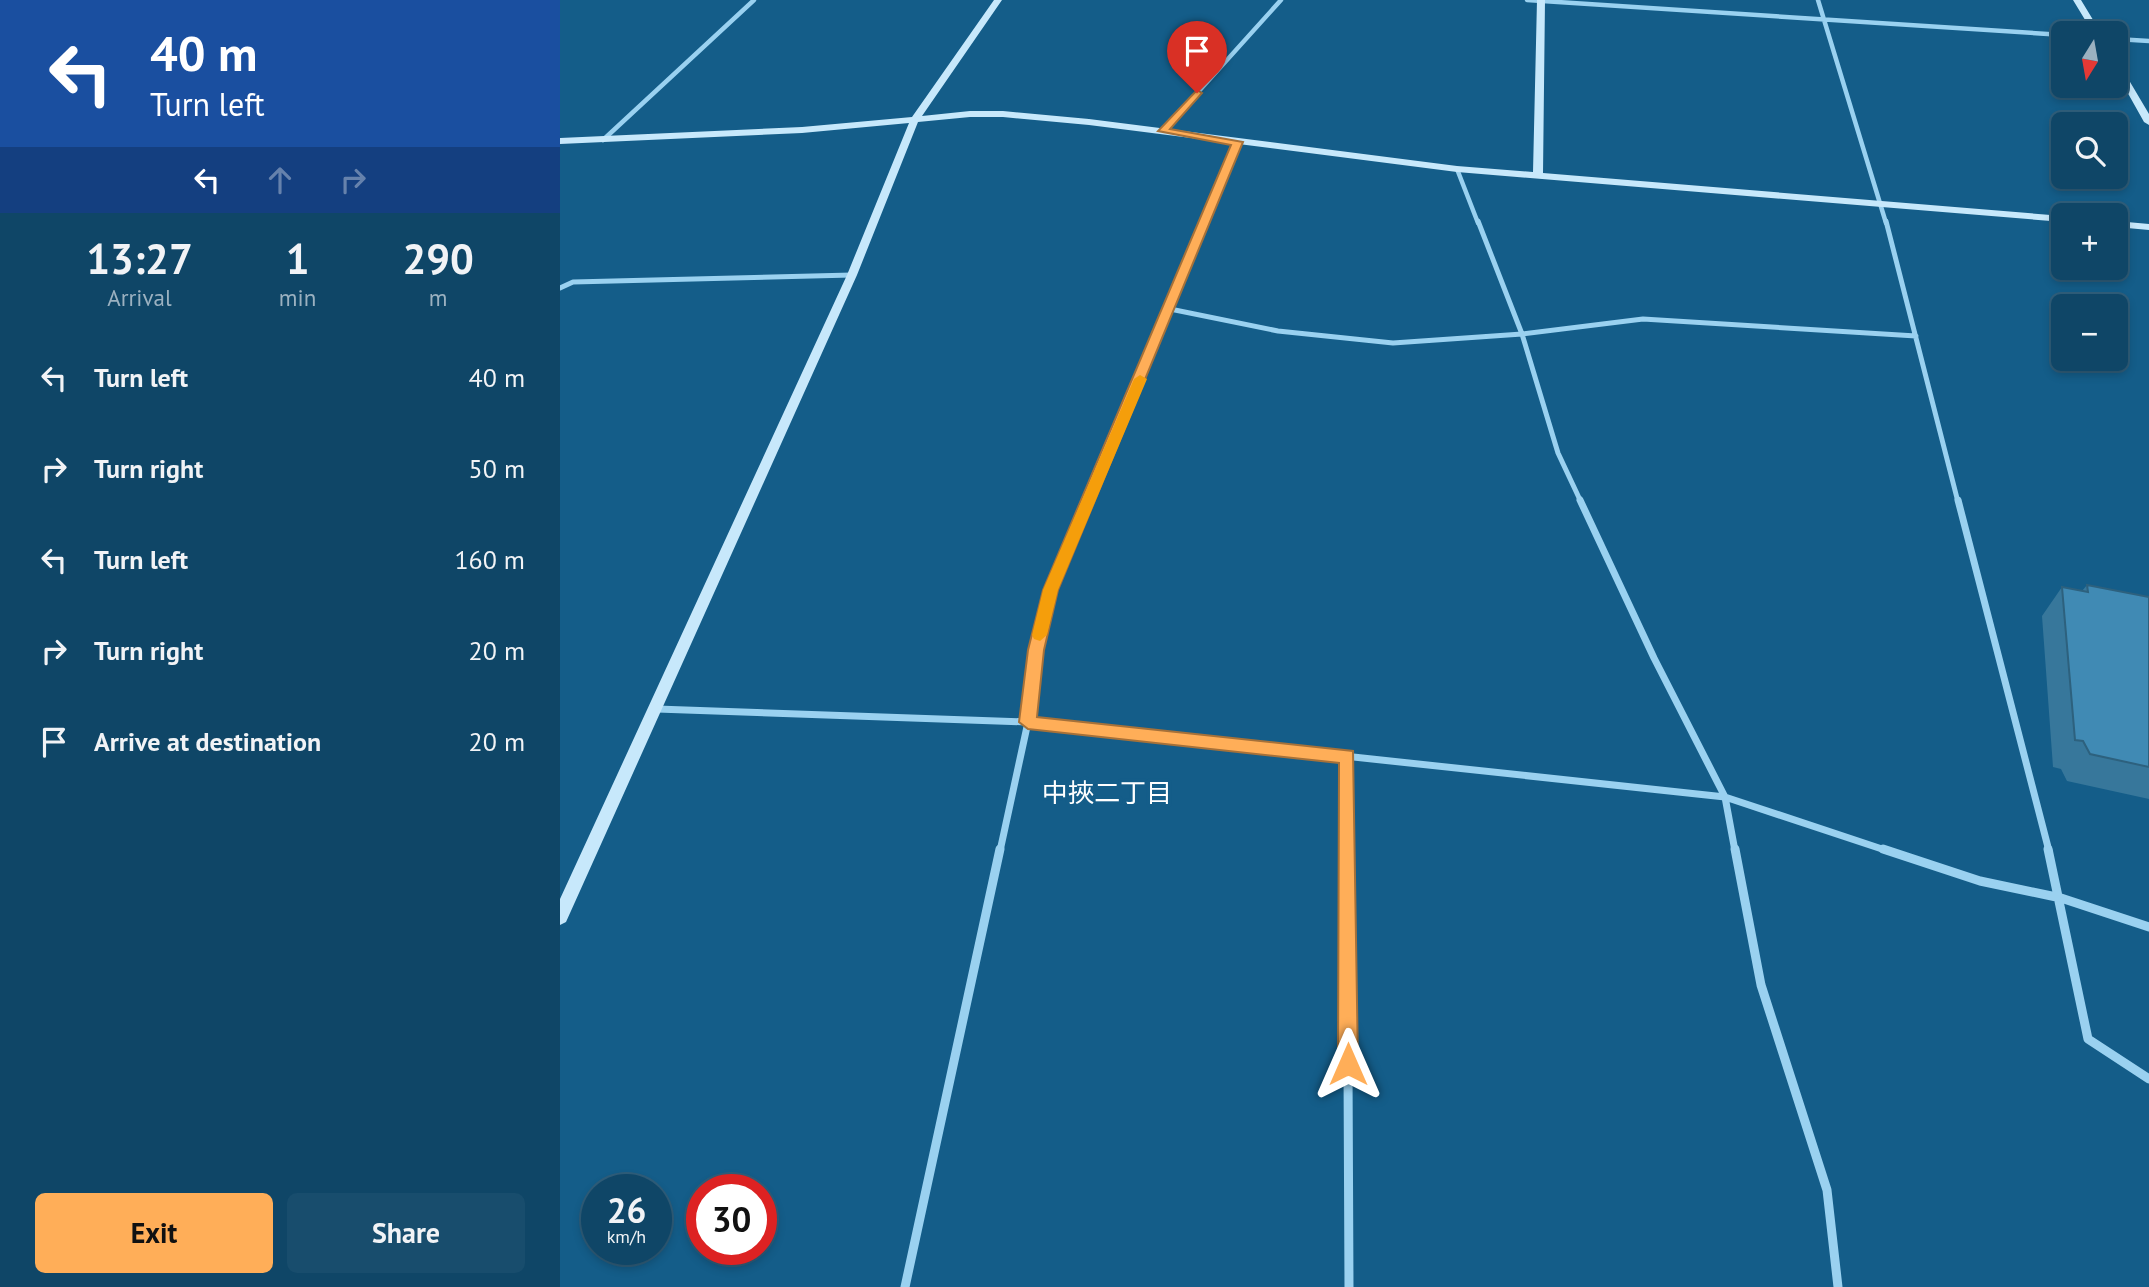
<!DOCTYPE html>
<meta charset="utf-8">
<style>
:root{--surface:#0f4667;--page:#184d6d;--text:#f1f3f6;--muted:#9bb1c0;--line:#2f5e7b;--accent:#ffae58}
body{margin:0;font-family:"PT Sans","Noto Sans JP",sans-serif;background:var(--page);color:var(--text);height:100vh;display:flex;flex-direction:column;font-size:26px;white-space:nowrap}
*{box-sizing:border-box;margin:0}
p{font-size:23px;color:var(--muted)}
.icon{flex:none;width:38px;height:38px;fill:none;stroke:currentColor;stroke-width:2;stroke-linecap:round;stroke-linejoin:round}
.map{position:relative;flex:1;overflow:hidden}
.panel{display:flex;flex-direction:column;background:var(--surface);width:560px}
.panel>*{flex:none}
.hud{background:#1a4fa0;color:#fff;overflow:hidden}
.needle{width:46px;rotate:191deg}
.buttons{position:absolute;left:1491px;top:21px;display:grid;gap:14px}
.buttons a{display:grid;place-items:center;width:77px;height:77px;border-radius:10px;background:var(--surface);box-shadow:0 4px 10px #0003,0 0 0 2px var(--line);font-size:35px}
.speed{position:absolute;left:21px;top:1174px;display:flex;gap:14px;font-size:35px;font-weight:700;text-align:center}
.speed>*{display:grid;place-content:center;width:91px;height:91px;border-radius:50%;background:var(--surface);box-shadow:0 4px 10px #0003,0 0 0 2px var(--line);line-height:1}
.speed small{font-size:18px;font-weight:400}
.speed .limit{border:10px solid #d22;background:#fff;color:#111}
.pin{position:absolute;display:grid;place-items:center;width:60px;height:60px;color:#fff;margin:-72px -30px;border-radius:50% 50% 50% 0;rotate:-45deg;box-shadow:0 0 7px #0007}
.pin .icon{rotate:45deg}
.me{position:absolute;width:77px;margin:-38px;rotate:0deg;stroke-linejoin:round;filter:drop-shadow(0 0 5px #0008)}
.turn{display:flex;align-items:center;gap:24px;height:147px;padding:0 35px;font-size:32px}
.turn .icon{width:91px;height:91px;stroke-width:2.5}
.turn b{display:block;font-size:49px;line-height:60px}
.lanes{display:flex;align-items:center;height:66px;padding:0 35px;background:#0003;justify-content:center;gap:35px;direction:ltr}
.lanes .off{opacity:.35}
.eta{display:flex;justify-content:space-evenly;align-items:center;height:119px;text-align:center}
.eta b{font-size:42px;font-weight:700;line-height:49px}
.button{display:flex;gap:14px;margin-top:auto;padding:14px 35px}
.button a{flex:1;height:80px;border-radius:10px;background:var(--accent);color:#111;font-size:28px;font-weight:700;line-height:80px;text-align:center}
.button a+a{background:var(--page);color:var(--text)}
ul{padding:0;list-style:none}
li{display:flex;align-items:center;gap:21px;height:91px;padding:0 35px}
li div{flex:1}
li b{display:block;font-size:26px}
li em{font-style:normal}
main{display:flex;flex:1;min-height:0}
.map>svg:first-child{display:block}
.lines{fill:none;stroke-linecap:round;stroke-linejoin:round}
.street-far3{stroke:#9ad1f0;stroke-width:4.5}
.street-far2{stroke:#9ad1f0;stroke-width:5}
.street-far1{stroke:#9ad1f0;stroke-width:7}
.street{stroke:#9ad1f0;stroke-width:9}
.secondary{fill:#c7e8fb;fill-rule:evenodd}
.wall{fill:#37779b}
.building{fill:#408ab4;stroke:#2d617e;stroke-width:2}
.route{fill:#ffae58;stroke:#a67139;stroke-width:2}
.slow{fill:#f59e0b}
.labels{text-anchor:middle;stroke-width:7;stroke-linejoin:round;paint-order:stroke}
.neighbourhood-label{font-size:26px;fill:#fff;stroke:#145d89}
</style>
<main>
<section class="panel">
<div class="hud">
<div class="turn"><svg class="icon" aria-label="left" viewBox="0 0 24 24"><path d="M17 20v-9H6M10 6l-5 5 5 5"/></svg><div><b>40 m</b>Turn left</div></div>
<div class="lanes"><svg class="icon" aria-label="left" viewBox="0 0 24 24"><path d="M17 20v-9H6M10 6l-5 5 5 5"/></svg><svg class="icon off" aria-label="ahead" viewBox="0 0 24 24"><path d="M12 20V5M6 11l6-6 6 6"/></svg><svg class="icon off" aria-label="right" viewBox="0 0 24 24"><path d="M7 20v-9h11M14 6l5 5-5 5"/></svg></div>
</div>
<div class="eta">
<div><b>13:27</b><p>Arrival</p></div>
<div><b>1</b><p>min</p></div>
<div><b>290</b><p>m</p></div>
</div>
<ul>
<li><svg class="icon" aria-label="left" viewBox="0 0 24 24"><path d="M17 20v-9H6M10 6l-5 5 5 5"/></svg><div><b>Turn left</b></div><em>40 m</em></li>
<li><svg class="icon" aria-label="right" viewBox="0 0 24 24"><path d="M7 20v-9h11M14 6l5 5-5 5"/></svg><div><b>Turn right</b></div><em>50 m</em></li>
<li><svg class="icon" aria-label="left" viewBox="0 0 24 24"><path d="M17 20v-9H6M10 6l-5 5 5 5"/></svg><div><b>Turn left</b></div><em>160 m</em></li>
<li><svg class="icon" aria-label="right" viewBox="0 0 24 24"><path d="M7 20v-9h11M14 6l5 5-5 5"/></svg><div><b>Turn right</b></div><em>20 m</em></li>
<li><svg class="icon" aria-label="arrive" viewBox="0 0 24 24"><path d="M6 21V4h12l-3 4 3 4H6"/></svg><div><b>Arrive at destination</b></div><em>20 m</em></li>
</ul>
<div class="button"><a>Exit</a><a>Share</a></div>
</section>
<div class="map">
<svg width="1589" height="1287" viewBox="0 0 1589 1287">
<rect width="100%" height="100%" fill="#145d89"/>
<g class="lines">
<path class="street-far3" d="M967 0 1503 35
M1258 0 1326 223
M1556 39 1589 41
M603 131 721 0
M43 140 194 0
M897 169 918 223
M644 223 678 142"/>
<path class="street-far2" d="M918 221 962 334 998 453 1021 502
M1326 221 1398 502
M0 288 13 282 292 275
M610 309 718 331 833 343 962 334 1083 319 1356 336
M528 502 645 221"/>
<path class="street-far1" d="M1020 500 1094 658 1165 797 1175 851
M1398 500 1489 851
M97 709 468 722 1165 797 1328 851
M787 757V851
M440 851 468 722 476 651 491 590 529 500"/>
<path class="street" d="M787 849 789 1287
M1175 849 1201 985 1267 1190 1278 1287
M1323 849 1420 881 1501 898 1589 927
M1488 849 1528 1039 1589 1079
M345 1287 440 849"/>
<path class="secondary" d="M434 0H442L362 116 410 111H443L529 119 897 166 973 172 977 0H985L983 173 1503 216V222L897 172 529 125 443 117H410L358 122 297 275 6 922 0 925V899L287 275 349 123 242 133 0 144V138L242 127 352 117Z
M1513 0H1521L1541 33H1533Z
M1556 62 1560 65 1589 114V125L1584 122 1556 72Z
M1556 221 1589 224V230L1556 227Z"/>
</g>
<path class="wall" d="M1527 585 1589 597V799L1507 781 1501 769 1493 767 1482 616 1502 587 1522 591Z"/>
<path class="building" d="M1527 585 1589 597V767L1530 754 1523 741 1515 740 1502 587 1528 592Z"/>
<path class="route" d="M637 90 642 93 610 129 683 142 498 590 484 650 477 717 793 751 798 1064 795 1071 788 1074 781 1071 778 1064 779 763 468 729 459 722 468 650 483 590 671 145 598 131Z"/>
<path class="slow" d="M580 375 587 379 498 590 487 635 480 641 474 639 472 635 483 590 574 379Z"/>
<g class="labels">
<g class="neighbourhood-label">
<text x="547" y="802">中挾二丁目</text>
</g>
</g>
</svg>
<div class="buttons">
<a><svg class="needle" viewBox="-14 -14 28 28"><path d="M0-13l5 13h-10z" fill="#e53935"/><path d="M0 13l5-13h-10z" fill="#9bb1c0"/></svg></a>
<a><svg class="icon" aria-label="search" viewBox="0 0 24 24"><circle cx="10" cy="10" r="6"/><path d="M15 15l6 6"/></svg></a>
<a>+</a>
<a>−</a>
</div>
<div class="speed"><div>26<small>km/h</small></div><div class="limit">30</div></div>
<div class="pin" style="left:637px;top:93px;background:#d93025"><svg class="icon" aria-label="arrive" viewBox="0 0 24 24"><path d="M6 21V4h12l-3 4 3 4H6"/></svg></div>
<svg class="me" style="left:788px;top:1064px" viewBox="-20 -20 40 40"><path d="M0-17L14 15 0 8-14 15z" fill="#ffae58" stroke="#fff" stroke-width="4"/></svg>
</div>
</main>
